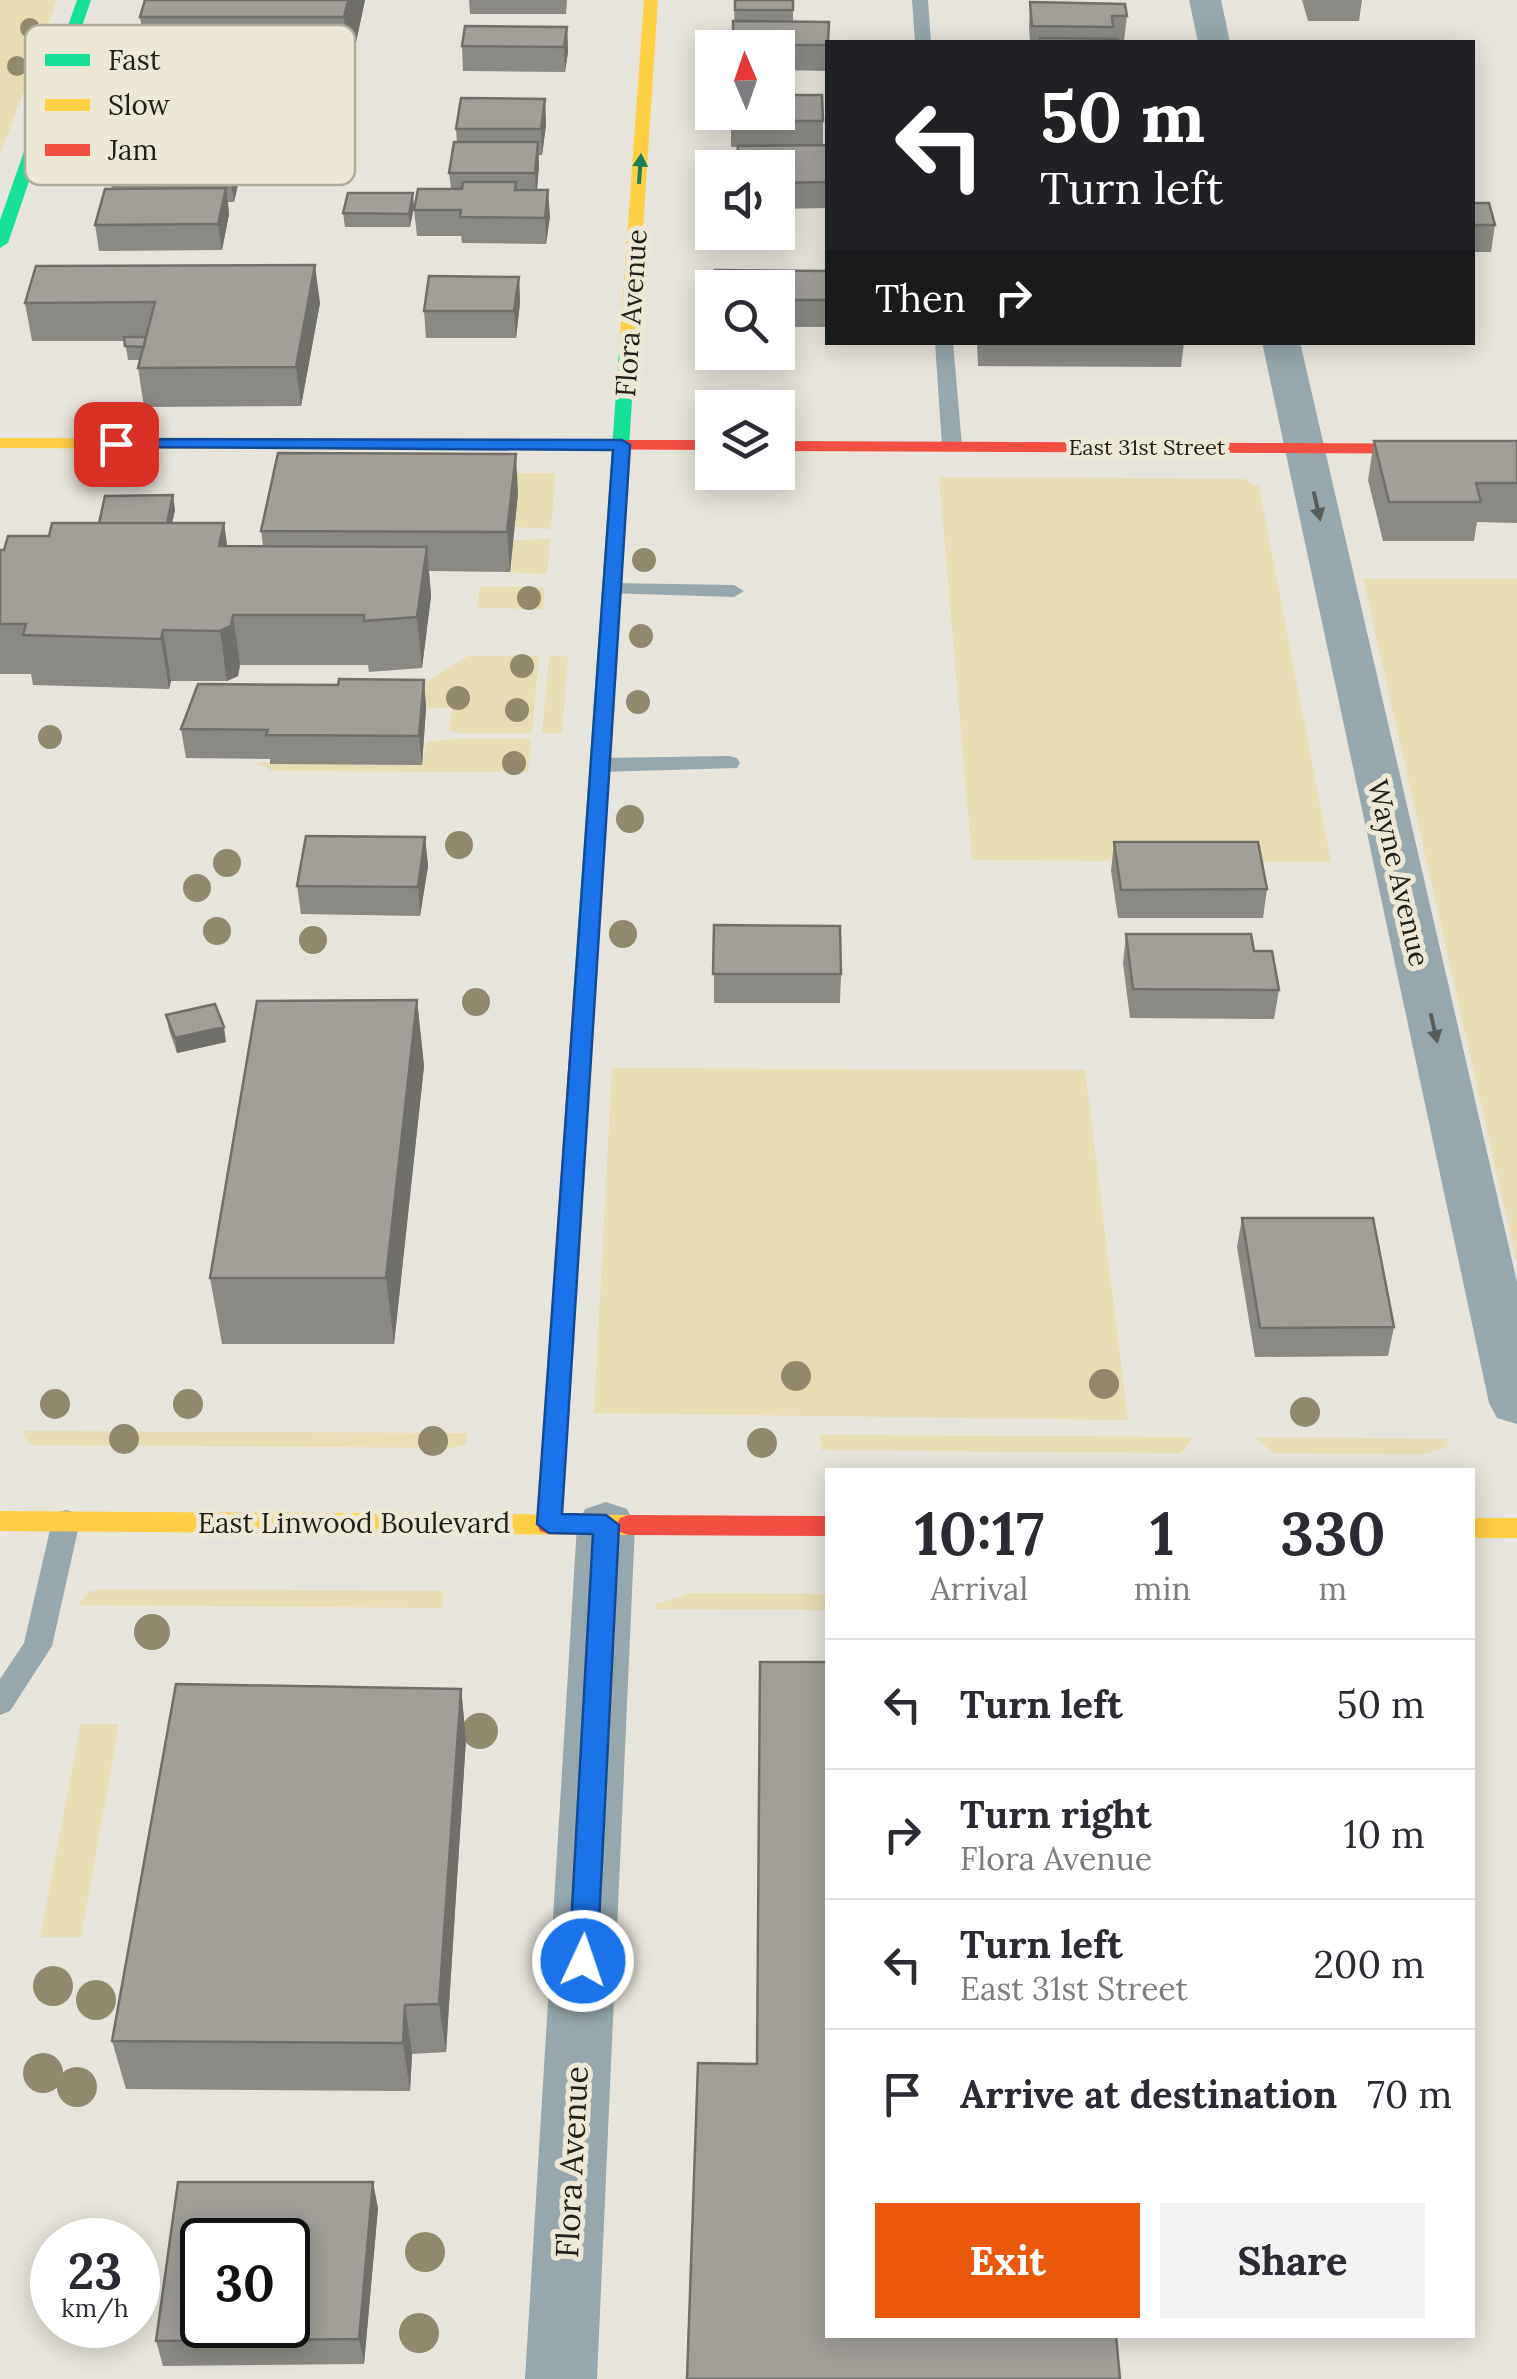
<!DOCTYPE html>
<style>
:root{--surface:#fff;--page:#f2f2f3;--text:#2b2b33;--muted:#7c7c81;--line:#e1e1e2;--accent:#ea580c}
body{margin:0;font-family:Lora,serif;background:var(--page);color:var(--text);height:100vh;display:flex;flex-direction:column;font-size:38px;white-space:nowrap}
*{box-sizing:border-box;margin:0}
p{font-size:32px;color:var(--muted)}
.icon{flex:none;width:55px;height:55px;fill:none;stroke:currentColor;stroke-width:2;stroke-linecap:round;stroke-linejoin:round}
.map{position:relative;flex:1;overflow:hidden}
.drawer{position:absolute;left:825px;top:1468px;width:650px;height:870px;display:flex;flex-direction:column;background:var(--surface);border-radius:0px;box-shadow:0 5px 25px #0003}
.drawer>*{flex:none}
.guide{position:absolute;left:825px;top:40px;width:650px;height:305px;border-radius:0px;box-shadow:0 5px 25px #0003;background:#202124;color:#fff;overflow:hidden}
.needle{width:65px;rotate:358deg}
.controls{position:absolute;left:695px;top:30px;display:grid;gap:20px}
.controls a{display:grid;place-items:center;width:100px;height:100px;border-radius:0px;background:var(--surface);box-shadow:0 5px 25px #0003;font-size:50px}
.speed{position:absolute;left:30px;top:2218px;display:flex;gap:20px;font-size:50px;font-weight:700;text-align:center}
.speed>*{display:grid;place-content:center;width:130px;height:130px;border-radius:50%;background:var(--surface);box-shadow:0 5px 25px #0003;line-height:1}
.speed small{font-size:25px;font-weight:400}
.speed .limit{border:5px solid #111;border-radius:15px;background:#fff;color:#111}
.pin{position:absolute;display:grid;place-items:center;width:85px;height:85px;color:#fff;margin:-42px;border-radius:20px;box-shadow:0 5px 15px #0006}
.me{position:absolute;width:110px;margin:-55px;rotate:3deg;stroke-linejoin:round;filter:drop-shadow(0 0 8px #0008)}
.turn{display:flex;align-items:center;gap:35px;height:210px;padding:0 50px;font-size:45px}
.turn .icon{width:130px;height:130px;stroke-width:2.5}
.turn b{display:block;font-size:70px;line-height:85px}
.then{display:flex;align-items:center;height:95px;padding:0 50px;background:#0003;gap:20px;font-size:38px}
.eta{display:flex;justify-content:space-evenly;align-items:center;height:170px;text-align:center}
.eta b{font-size:60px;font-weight:700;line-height:70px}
.cta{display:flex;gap:20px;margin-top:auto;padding:20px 50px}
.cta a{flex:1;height:115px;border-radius:0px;background:var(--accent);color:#fff;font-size:40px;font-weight:700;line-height:115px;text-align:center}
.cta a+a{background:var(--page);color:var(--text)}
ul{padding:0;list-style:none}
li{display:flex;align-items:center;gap:30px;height:130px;padding:0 50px;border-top:2px solid var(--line)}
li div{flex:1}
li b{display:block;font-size:38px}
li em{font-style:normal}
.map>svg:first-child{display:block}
.green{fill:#e7dcb4}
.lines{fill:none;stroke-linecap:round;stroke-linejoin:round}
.lane{fill:#96a8ad;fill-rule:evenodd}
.street{fill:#96a8ad;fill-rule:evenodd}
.fast{fill:#16e098;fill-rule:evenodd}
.slow{fill:#ffcf43;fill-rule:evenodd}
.jam{fill:#f24e42;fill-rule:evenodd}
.tree{fill:#91896d}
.wall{fill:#8a8983}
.shaded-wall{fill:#716f6a}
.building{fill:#a19f98;stroke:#716f6a;stroke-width:2.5;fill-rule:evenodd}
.oneway{fill:#1c8058}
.oneway2{fill:#565d5b}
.route{fill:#1a73e8;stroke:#114b97;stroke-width:2.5}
.labels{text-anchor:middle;stroke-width:10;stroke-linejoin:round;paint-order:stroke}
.far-street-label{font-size:22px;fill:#211f18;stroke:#ede8d5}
.street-label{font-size:28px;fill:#211f18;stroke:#ede8d5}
.near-street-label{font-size:32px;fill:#211f18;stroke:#ede8d5}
.key{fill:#ede8d5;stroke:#b0ac9c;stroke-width:2.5}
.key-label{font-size:28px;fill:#211f18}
</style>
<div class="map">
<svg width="1517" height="2379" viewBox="0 0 1517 2379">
<rect width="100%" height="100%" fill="#e7e4db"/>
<path class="green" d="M0 0H57L0 155Z
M363 473H555L551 529 515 527Z
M939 477 1244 479 1259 487 1331 862 972 860Z
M550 539 547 574 502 572 510 571 513 540Z
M1363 579H1517V1264Z
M480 587H545L543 609 477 608Z
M468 656H539L532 733H457L449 730 452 708H422L425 683Z
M549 656H568L562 733H542Z
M456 739H531L528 772 274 771 252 762 421 765 426 742Z
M612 1068 1085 1070 1128 1420 594 1413Z
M22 1432V1431L467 1433 466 1444 452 1448 36 1445 28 1443Z
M820 1435 1194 1437 1181 1453 821 1450Z
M1255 1437 1447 1439 1448 1447 1425 1454 1273 1453Z
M100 1589 443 1591 442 1608 78 1605 89 1592Z
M692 1593 827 1594V1610L656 1609V1604Z
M81 1724H119L81 1937H40Z"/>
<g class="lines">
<path class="lane" d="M912 0H928L931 42H915Z
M935 342H953L962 446 952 452 942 446Z
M612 583 734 585 744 591 734 597 605 593 602 589Z
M729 756 737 758 740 763 737 768 600 772 589 765 600 758Z
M66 1510 76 1513 80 1521 52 1646 10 1711 0 1715V1679L24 1643 52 1521 56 1513Z"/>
<path class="street" d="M1189 0H1221L1230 42H1198Z
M1262 342H1300L1517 1282V1424L1497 1418 1489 1403Z
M606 1502 627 1509 635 1525 597 2379H525L577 1525 585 1509Z"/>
<path class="fast" d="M77 0H91L8 243 0 248V220Z
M627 346 635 351 595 996 584 1003 573 996 619 351Z"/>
<path class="slow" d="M644 0H658L635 351 627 356 619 351Z
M0 438 542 440 551 445 542 450 0 448Z
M0 1511 629 1515 638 1518 641 1525 638 1532 629 1535 0 1531Z
M1472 1518H1517V1538H1472Z"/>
<path class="jam" d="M542 440H712V450L536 449 533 445Z
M778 441 1517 444V454L778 451Z
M584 989 595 996 561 1524 558 1531 549 1534 540 1531 537 1524 573 996Z
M629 1515 828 1516V1536L629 1535 620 1532 617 1525 620 1518Z"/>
</g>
<g class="tree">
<circle cx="30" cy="28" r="10"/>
<circle cx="17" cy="66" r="10"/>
<circle cx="644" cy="560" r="12"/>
<circle cx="529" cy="598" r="12"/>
<circle cx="641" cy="636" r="12"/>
<circle cx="522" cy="666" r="12"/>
<circle cx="458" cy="698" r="12"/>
<circle cx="638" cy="702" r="12"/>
<circle cx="517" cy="710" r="12"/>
<circle cx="50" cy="737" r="12"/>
<circle cx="514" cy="763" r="12"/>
<circle cx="630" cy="819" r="14"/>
<circle cx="459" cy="845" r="14"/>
<circle cx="227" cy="863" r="14"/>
<circle cx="197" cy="888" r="14"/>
<circle cx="217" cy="931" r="14"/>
<circle cx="623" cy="934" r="14"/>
<circle cx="313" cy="940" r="14"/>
<circle cx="476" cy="1002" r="14"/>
<circle cx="796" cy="1376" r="15"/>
<circle cx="1104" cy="1384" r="15"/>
<circle cx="55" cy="1404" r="15"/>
<circle cx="188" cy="1404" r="15"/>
<circle cx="1305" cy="1412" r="15"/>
<circle cx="124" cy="1439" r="15"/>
<circle cx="433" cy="1441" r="15"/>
<circle cx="762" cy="1443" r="15"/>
<circle cx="152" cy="1632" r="18"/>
<circle cx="480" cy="1731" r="18"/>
<circle cx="53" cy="1986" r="20"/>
<circle cx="96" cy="2000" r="20"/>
<circle cx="43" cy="2073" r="20"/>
<circle cx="77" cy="2087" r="20"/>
<circle cx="425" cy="2252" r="20"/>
<circle cx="419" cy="2333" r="20"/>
</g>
<path class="wall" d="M365 0 349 75 287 74 288 82 284 99H255L253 112H247L249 123 240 156 242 167 234 202H228L229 214 222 250 99 251 95 225 112 189 110 176 124 142 122 131 134 98 132 87 146 57 140 17Z
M469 0H567L566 14H470Z
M735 0H793V22L828 42V71L778 70V48H733Z
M1302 0H1362L1359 21H1308Z
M1030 2 1127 16 1124 41 1030 42 1029 27Z
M567 27 568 52 565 72 463 71 462 46Z
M545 99 546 125 542 155H539L537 190 550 216 546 244 462 243 461 236H417L414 210 451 189 449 173 457 142 456 129Z
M731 112 823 121V145H828V208L778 209V168H736L738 147H731Z
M1472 203 1495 225 1491 252H1472Z
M414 207 410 227H345L343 213Z
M828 271V327H778V288Z
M519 277 520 303 516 338H426L424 311Z
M25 303H320L301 406 144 407 138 368 140 360H128L125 341H32Z
M977 342H1184L1181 367 978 366Z
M1374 441H1517V523L1477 522 1474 541H1383L1368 480Z
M518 493 510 572 429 571 431 596 422 668 369 672 368 665H240L238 676 227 681H171L169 689 33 685 31 674H0V550L99 523 175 510 172 523H224L227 546H263L261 531Z
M424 680 426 708 422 765 270 764V759L186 758 181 729 338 685Z
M425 837 428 866 420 916 301 914 297 886Z
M1114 842 1267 889 1263 918H1118L1111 871Z
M714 925 841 974 840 1003H714Z
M1126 934 1254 951 1279 990 1274 1019 1130 1018 1123 963Z
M417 1000 424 1066 394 1344H222L210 1278Z
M166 1015 226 1042 177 1053 169 1030Z
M1242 1218 1394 1327 1388 1356 1255 1357 1237 1247Z
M461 1689 466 1739 446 2052 412 2054 410 2091 126 2089 112 2041Z
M378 2208 364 2364 163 2366 156 2341Z
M1168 2335H1435L1434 2337 1168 2338Z"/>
<path class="shaded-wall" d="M348 0H365L349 75 344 17Z
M567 27 568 52 565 72 564 47Z
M285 57 288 82 284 99 282 73Z
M252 73 255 99 253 112 250 87Z
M246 98 249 123 242 156 238 130Z
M545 99 546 125 542 155 541 129Z
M239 141 242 167 234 202 230 176Z
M538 142 539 168 536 199 535 173Z
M226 188 229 214 222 250 218 224Z
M548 190 550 216 546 244 545 218Z
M413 193 414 207 410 227 409 214Z
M315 265 320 303 301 406 296 367Z
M519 277 520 303 516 338 514 311Z
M516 454 518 493 510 572 507 532Z
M173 495 175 510 169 538 166 524Z
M224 523 231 573 219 546Z
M427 547 431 596 422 668 417 617Z
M233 615 240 665 238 676 227 681 220 631Z
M163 630 171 681 169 689 161 639Z
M424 680 426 708 422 765 419 736Z
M425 837 428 866 420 916 418 887Z
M417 1000 424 1066 394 1344 386 1278Z
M224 1027 226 1042 177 1053 175 1038Z
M461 1689 466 1739 446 2052 439 2004Z
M405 2005 412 2054 410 2091 403 2043Z
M373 2182 378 2208 364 2364 359 2339Z"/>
<path class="building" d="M145 0H348L344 17H140Z
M735 0H793V10H735Z
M1030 2 1125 4 1127 16H1112L1113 27 1032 26Z
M733 21 829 22 828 42V45H749V34H733Z
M465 26 567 27 564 47 462 46Z
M1040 38 1118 39V42H1040Z
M778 95H822L823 121H731V112H778Z
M461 98 545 99 541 129H456Z
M454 142H538L535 173H449Z
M828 145V182L778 183V168L736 166 738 146Z
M463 182H516L515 190H548L545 218 460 217 461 210H414L418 189H462Z
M226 188 218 224 95 225 105 189Z
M348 193H413L409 214 343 213Z
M1472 203H1489L1495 225H1472Z
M315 265 296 367 138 368 155 302 25 303 36 266Z
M715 270 828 271V300H778V288H714Z
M429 276 519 277 514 311H424Z
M124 337H146L144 347 125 346Z
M1374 441H1517V483H1476L1481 502H1389Z
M278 453 516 454 507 532 261 531Z
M173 495 167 523H99L105 496Z
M52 523H224L219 546 427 547 417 617 364 621V615H233L231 626 220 631 163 630 161 639 23 635 26 624H0V550H4L8 536H49Z
M339 679 424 680 419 736 266 735 268 730 181 729 198 684 338 685Z
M306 836 425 837 418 887 297 886Z
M1114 842H1258L1267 889 1121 890Z
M714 925 840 926 841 974H713Z
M1126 934H1251L1254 951H1272L1279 990 1133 989Z
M417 1000 386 1278H210L257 1001Z
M215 1004 224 1027 175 1038 166 1015Z
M1242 1218H1373L1394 1327 1260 1328Z
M760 1662H828V2335H1116L1120 2379H687L698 2063 757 2064Z
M176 1684 461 1689 439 2004 405 2005 403 2043 112 2041Z
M178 2182H373L359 2339 156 2341ZM202 2240H288V2325H202Z"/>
<defs><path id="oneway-solid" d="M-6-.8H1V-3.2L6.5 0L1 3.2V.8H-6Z" transform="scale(2.5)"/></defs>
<use class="oneway" href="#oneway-solid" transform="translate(640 169) rotate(-86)"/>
<g class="oneway2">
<use href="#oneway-solid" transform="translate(1317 506) rotate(77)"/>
<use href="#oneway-solid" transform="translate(1434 1028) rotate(77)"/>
</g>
<path class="route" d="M116 439 622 440 630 445 562 1514 606 1515 619 1525 597 1961 593 1970 583 1974 573 1970 569 1961 593 1534 549 1533 537 1524 613 450 110 447 108 444Z"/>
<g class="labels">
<g class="far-street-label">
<text x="1147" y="455">East 31st Street</text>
</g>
<g class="street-label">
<text transform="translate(631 313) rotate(-86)" y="10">Flora Avenue</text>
<text transform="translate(1399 873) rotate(77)" y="10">Wayne Avenue</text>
<text x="354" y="1533">East Linwood Boulevard</text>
</g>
<g class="near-street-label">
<text transform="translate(572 2162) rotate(-87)" y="11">Flora Avenue</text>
</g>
</g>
<rect x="25" y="25" width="330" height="160" rx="15" class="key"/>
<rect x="45" y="54" width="45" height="12" fill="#16e098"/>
<rect x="45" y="99" width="45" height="12" fill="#ffcf43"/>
<rect x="45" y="144" width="45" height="12" fill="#f24e42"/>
<g class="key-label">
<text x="108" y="70">Fast</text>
<text x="108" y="115">Slow</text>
<text x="108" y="160">Jam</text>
</g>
</svg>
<div class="controls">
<a><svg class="needle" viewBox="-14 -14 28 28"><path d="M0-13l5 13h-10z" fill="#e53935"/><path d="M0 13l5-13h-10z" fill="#7c7c81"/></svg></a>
<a><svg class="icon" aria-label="sound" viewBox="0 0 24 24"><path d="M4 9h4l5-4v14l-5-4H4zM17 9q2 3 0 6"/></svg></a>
<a><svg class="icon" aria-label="search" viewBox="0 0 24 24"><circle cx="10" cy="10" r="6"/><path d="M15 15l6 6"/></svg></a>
<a><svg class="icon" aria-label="layers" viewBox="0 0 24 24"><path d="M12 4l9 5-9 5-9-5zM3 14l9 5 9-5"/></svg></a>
</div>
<div class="speed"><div>23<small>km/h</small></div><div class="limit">30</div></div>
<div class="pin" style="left:116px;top:444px;background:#d93025"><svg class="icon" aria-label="arrive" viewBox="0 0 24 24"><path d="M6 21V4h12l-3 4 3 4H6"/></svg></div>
<svg class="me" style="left:583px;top:1961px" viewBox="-20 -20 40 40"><circle r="17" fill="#1a73e8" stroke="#fff" stroke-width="3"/><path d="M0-11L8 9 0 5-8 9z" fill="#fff"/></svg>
<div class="guide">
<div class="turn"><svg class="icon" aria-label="left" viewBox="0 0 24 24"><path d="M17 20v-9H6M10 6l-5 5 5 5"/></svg><div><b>50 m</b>Turn left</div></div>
<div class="then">Then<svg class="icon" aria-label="right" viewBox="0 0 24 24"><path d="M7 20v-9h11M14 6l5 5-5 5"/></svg></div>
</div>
<section class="drawer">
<div class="eta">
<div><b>10:17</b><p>Arrival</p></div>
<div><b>1</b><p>min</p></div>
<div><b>330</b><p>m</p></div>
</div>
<ul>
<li><svg class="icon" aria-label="left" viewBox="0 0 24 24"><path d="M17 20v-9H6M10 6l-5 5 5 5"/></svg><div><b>Turn left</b></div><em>50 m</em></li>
<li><svg class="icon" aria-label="right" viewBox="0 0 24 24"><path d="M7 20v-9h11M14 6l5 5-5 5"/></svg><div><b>Turn right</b><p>Flora Avenue</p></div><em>10 m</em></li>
<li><svg class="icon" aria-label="left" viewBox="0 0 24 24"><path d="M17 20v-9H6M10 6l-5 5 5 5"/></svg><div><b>Turn left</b><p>East 31st Street</p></div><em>200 m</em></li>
<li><svg class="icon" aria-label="arrive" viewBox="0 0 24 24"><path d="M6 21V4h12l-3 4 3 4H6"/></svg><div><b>Arrive at destination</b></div><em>70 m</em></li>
</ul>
<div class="cta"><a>Exit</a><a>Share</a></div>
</section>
</div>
